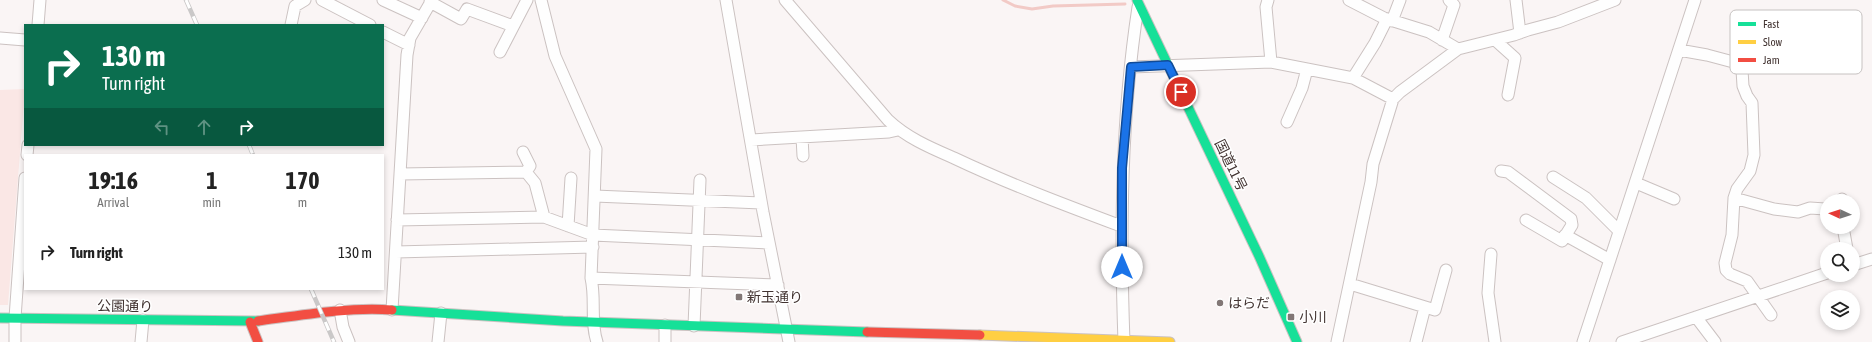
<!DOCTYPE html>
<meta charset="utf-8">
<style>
:root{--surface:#fff;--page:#f2f2f2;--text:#222;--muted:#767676}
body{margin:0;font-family:"Asap Condensed","Noto Sans JP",sans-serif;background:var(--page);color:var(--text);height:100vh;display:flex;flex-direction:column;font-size:15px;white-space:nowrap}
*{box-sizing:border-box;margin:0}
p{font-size:13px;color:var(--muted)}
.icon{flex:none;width:22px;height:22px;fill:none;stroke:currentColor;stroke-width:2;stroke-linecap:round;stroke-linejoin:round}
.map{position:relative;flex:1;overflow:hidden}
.drawer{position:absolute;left:24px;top:154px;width:360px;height:136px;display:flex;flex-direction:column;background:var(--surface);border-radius:0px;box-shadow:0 2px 6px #0003}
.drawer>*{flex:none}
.banner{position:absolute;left:24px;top:24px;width:360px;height:122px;border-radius:0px;box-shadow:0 2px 6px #0003;background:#0b6e4f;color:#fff;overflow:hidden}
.needle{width:26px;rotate:273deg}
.controls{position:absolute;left:1820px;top:194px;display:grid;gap:8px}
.controls a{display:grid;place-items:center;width:40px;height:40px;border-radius:50%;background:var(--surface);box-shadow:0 2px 6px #0003;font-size:20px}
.pin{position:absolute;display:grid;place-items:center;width:34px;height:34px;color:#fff;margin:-17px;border:2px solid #fff;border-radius:50%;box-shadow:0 1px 4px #0007}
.me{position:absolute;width:44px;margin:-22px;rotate:0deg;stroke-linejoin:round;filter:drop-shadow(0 0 3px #0008)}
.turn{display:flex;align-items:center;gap:14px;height:84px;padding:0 12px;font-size:18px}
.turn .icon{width:52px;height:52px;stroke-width:2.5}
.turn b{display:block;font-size:28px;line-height:34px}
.lanes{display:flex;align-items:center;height:38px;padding:0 12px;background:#0003;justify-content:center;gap:20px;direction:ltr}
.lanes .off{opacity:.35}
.eta{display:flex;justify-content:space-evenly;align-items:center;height:68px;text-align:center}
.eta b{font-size:24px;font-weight:700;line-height:28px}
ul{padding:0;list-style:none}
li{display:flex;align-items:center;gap:12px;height:60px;padding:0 12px}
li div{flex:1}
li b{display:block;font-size:15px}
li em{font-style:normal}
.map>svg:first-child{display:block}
.green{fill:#fae7e5}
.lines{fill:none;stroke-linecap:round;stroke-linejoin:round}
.stream{stroke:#f2cac6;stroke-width:3}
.street-casing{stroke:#cbc2c1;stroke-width:13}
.fast-casing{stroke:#cbc2c1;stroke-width:11}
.slow-casing{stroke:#cbc2c1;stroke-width:11}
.jam-casing{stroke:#cbc2c1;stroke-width:11}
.street{stroke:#fefefe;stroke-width:11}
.fast{stroke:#16e098;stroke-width:9}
.slow{stroke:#ffcf43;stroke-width:9}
.jam{stroke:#f24e42;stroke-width:9}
.rail-casing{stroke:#cac8c8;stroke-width:4.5}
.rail{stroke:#fff;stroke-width:3;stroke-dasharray:9;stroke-linecap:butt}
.route-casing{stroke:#114b97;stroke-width:10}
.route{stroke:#1a73e8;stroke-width:7}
.poi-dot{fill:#827776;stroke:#fff;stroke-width:1.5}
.labels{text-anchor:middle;stroke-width:3;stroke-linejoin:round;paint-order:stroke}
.street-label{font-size:14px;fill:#423331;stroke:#fff}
.poi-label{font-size:14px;fill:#423331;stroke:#fff;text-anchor:start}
.key{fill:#fff;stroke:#c6c2c1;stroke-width:1}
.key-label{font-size:11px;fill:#423331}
</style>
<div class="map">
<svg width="1872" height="342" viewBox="0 0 1872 342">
<rect width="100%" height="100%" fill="#faf5f5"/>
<path class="green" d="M25 89 8 305H0V90Z"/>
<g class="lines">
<path class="stream" d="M1003 0 1015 6 1032 9 1053 6 1125 4"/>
<g class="street-casing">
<path id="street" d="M322 0 370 25
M383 0 422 18
M541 0 555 56 596 149 591 278C596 299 590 322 597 342
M726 0 763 212 789 342
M785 0 888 120C907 138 931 148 954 158 1009 184 1065 205 1121 226
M1268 0 1266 7 1271 62
M1349 0 1384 18 1429 32 1458 49
M1516 0 1520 33
M430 2 461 19 467 9 513 26
M1392 21 1400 0
M38 25 40 0
M291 25 295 6 305 0
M383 32 409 45
M0 38 25 40
M1442 40 1454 5 1449 0
M1495 40 1515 58 1508 95
M1679 50 1707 55 1737 63 1742 70 1743 86 1747 96 1752 103 1754 155 1750 171 1737 189 1734 198 1732 235 1725 263 1726 270 1730 274 1747 281 1771 315
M500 52 527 0
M1131 67 1271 62 1353 78 1393 99
M1353 78 1375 43 1387 19
M1287 122 1302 88 1307 69
M802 137 803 156
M751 140 889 132 898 130
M523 152 530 166 526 172 535 183 544 217
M27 155 28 145
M1501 171 1508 172 1571 219 1572 225 1562 241 1526 220
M400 174 526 172
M1553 177 1586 198 1619 231
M1636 183 1674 199
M595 196 761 203
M1734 198 1774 209 1798 212 1810 208 1825 209
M1842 199V201
M397 220 544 217 593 235 769 243
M568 226 571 178
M1843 227 1847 249
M1565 235 1610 260
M396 252 593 247
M1491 254 1488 293 1495 342
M1853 265 1872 259
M591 278 778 285
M1350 284 1435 310 1446 270
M340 310 343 327 349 342
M392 310 407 55 410 38 432 0
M1696 317 1715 342
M694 326 700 180
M15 342V318L25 178
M141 342 143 320
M438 342 441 313
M665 342V325
M1124 342C1120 230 1121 118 1138 7
M1337 342 1371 182 1373 164 1393 99 1400 92 1458 49 1514 35 1528 30 1558 22 1615 0
M1416 342 1425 307
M1583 342 1695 0
M1622 342 1827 273"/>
</g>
<g class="fast-casing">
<path id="fast" d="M1137 0 1259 256 1297 342
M392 310 563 321 867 332
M0 318 258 321"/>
</g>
<g class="slow-casing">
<path id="slow" d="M980 335 1170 342"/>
</g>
<g class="jam-casing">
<path id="jam" d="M258 321C302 315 347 307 392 310
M250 322 258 342
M867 332 980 335"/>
</g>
<use href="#street" class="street"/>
<use href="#fast" class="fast"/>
<use href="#slow" class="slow"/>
<use href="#jam" class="jam"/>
<g class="rail-casing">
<path id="rail" d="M186 0 197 25
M249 145 253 155
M311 289 334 342"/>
</g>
<use href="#rail" class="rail"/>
</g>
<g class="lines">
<g class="route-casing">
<path id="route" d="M1122 267V168L1131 67 1168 65 1181 92"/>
</g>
<use href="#route" class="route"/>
</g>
<g class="poi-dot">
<rect x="735" y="293" width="8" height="8" rx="2"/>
<circle cx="1220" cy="303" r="4"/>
<rect x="1287" y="313" width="8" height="8" rx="2"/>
</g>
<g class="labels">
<g class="street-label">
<text transform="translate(1231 165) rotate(64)" y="5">国道11号</text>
<text transform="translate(125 306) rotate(1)" y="5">公園通り</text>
</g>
<g class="poi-label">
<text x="747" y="302">新玉通り</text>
<text x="1228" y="308">はらだ</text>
<text x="1299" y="322">小川</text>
</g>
</g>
<rect x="1730" y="10" width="132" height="64" rx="6" class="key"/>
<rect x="1738" y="22" width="18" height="4" fill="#16e098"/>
<rect x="1738" y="40" width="18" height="4" fill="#ffcf43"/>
<rect x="1738" y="58" width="18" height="4" fill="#f24e42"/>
<g class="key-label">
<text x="1763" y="28">Fast</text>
<text x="1763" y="46">Slow</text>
<text x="1763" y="64">Jam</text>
</g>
</svg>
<div class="controls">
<a><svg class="needle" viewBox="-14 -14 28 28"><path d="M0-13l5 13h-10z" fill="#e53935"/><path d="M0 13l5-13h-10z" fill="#767676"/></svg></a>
<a><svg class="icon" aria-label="search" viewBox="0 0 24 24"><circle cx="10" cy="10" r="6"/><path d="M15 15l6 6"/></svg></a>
<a><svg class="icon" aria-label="layers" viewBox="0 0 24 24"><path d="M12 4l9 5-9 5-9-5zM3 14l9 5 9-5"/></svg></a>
</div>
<div class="pin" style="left:1181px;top:92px;background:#d93025"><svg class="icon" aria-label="arrive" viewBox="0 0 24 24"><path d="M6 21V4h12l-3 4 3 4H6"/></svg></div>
<svg class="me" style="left:1122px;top:267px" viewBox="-20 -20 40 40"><circle r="19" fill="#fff"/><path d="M0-13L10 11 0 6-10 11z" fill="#1a73e8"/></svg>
<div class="banner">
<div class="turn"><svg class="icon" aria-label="right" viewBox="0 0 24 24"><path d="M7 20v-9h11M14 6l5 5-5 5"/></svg><div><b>130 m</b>Turn right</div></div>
<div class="lanes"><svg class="icon off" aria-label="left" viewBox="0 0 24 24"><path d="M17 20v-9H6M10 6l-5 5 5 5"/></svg><svg class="icon off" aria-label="ahead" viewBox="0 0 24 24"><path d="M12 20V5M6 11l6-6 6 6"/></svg><svg class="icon" aria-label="right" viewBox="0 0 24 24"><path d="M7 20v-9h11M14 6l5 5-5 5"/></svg></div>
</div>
<section class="drawer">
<div class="eta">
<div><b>19:16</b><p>Arrival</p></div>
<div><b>1</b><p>min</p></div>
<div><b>170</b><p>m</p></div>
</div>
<ul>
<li><svg class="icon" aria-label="right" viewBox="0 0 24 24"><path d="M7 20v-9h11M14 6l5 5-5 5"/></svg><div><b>Turn right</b></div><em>130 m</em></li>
</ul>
</section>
</div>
